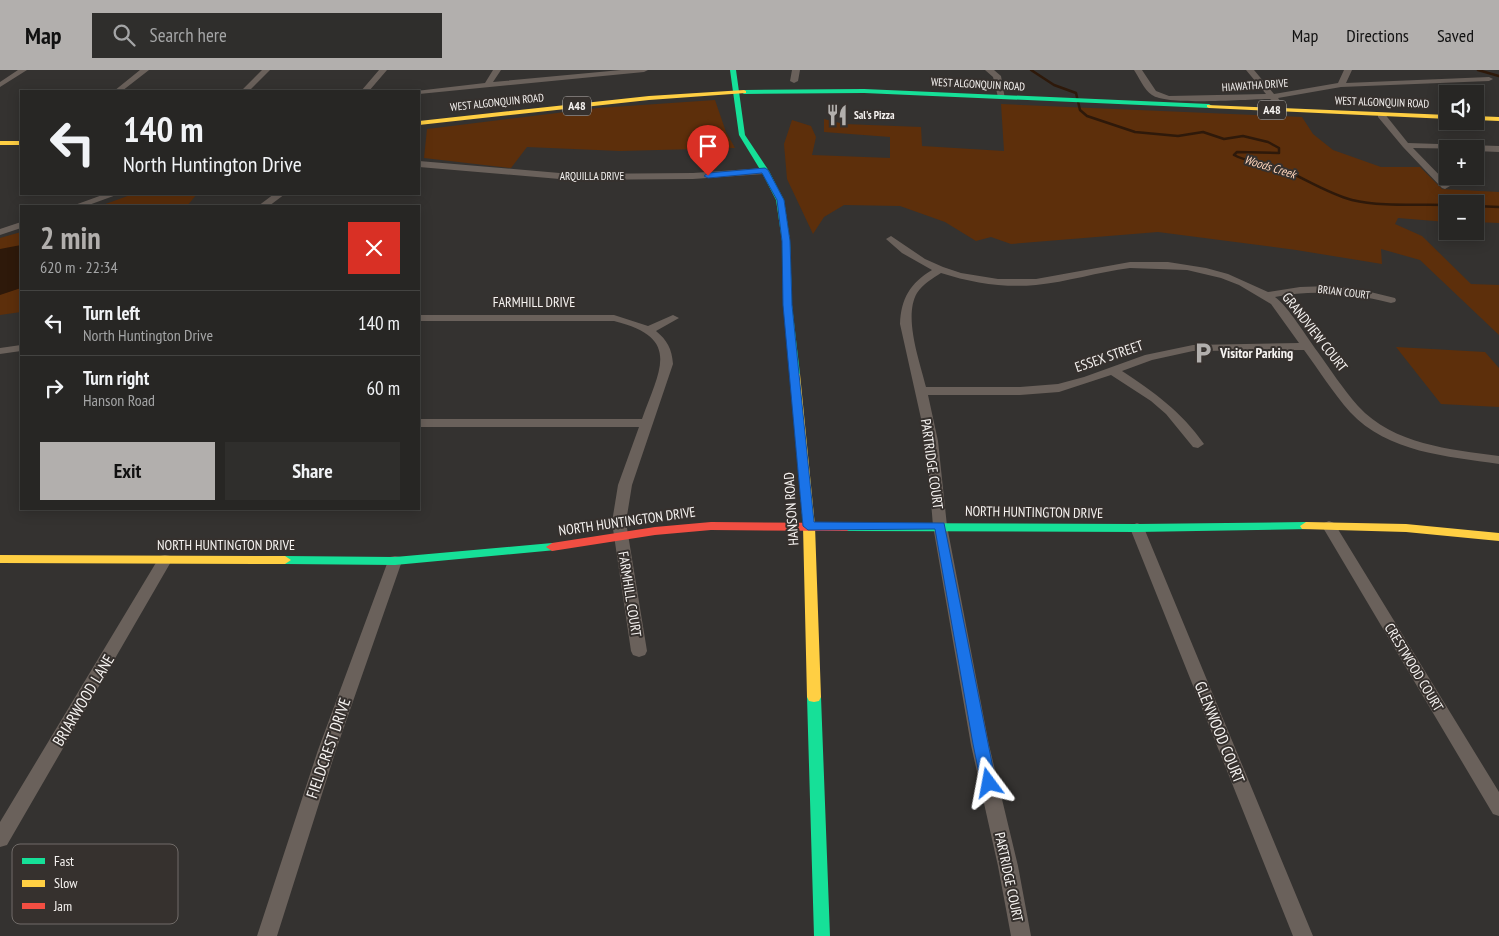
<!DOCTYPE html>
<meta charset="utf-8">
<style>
:root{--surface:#272624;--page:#2f2e2c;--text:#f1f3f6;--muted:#a4a5a6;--line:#434341;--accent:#b2afad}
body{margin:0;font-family:"PT Sans Narrow",sans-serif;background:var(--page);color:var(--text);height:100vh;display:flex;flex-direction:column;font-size:19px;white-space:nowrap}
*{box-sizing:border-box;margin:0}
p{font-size:16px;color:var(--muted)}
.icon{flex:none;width:28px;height:28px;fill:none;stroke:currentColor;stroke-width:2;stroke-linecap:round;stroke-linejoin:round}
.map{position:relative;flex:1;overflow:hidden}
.panel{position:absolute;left:20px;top:135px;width:400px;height:305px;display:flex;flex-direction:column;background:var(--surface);border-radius:0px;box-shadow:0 2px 12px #0003,0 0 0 1px var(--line)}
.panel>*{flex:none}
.banner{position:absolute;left:20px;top:20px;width:400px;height:105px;border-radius:0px;box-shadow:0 2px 12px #0003,0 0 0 1px var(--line);background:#272624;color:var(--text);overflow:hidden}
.fabs{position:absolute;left:1439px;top:15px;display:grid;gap:10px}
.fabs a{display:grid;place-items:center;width:45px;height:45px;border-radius:0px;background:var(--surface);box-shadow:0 2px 12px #0003,0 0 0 1px var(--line);font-size:25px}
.pin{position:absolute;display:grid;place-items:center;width:42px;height:42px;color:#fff;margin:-51px -21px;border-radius:50% 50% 50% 0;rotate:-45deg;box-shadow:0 0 5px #0007}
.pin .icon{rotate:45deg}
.me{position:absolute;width:55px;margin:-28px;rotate:347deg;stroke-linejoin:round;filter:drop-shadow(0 0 4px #0008)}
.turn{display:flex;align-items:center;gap:18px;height:105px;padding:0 20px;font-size:22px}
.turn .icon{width:65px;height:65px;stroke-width:2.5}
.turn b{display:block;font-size:35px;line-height:42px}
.round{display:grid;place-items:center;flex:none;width:52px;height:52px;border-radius:0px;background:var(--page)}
.head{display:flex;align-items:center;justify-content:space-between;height:85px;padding:0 20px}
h1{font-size:30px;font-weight:700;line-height:38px;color:var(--accent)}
.button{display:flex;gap:10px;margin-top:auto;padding:10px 20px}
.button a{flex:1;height:58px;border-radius:0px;background:var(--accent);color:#111;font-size:20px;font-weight:700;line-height:58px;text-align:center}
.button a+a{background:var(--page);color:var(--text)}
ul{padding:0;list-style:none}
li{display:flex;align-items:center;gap:15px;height:65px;padding:0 20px;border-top:1px solid var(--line)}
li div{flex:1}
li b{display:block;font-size:19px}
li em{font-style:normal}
header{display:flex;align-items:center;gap:30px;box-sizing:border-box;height:70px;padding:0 25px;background:var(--accent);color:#111}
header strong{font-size:24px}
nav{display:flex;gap:28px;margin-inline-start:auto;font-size:18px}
.search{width:350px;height:45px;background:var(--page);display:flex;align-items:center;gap:12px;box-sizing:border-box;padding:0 18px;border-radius:0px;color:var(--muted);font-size:19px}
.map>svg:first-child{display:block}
.green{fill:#5d2f0b}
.water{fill:#2e190a}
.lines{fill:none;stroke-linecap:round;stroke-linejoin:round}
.stream{stroke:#2e190a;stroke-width:2.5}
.street{fill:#6a615b;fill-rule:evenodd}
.fast{fill:#16e098;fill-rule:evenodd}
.slow{fill:#ffcf43;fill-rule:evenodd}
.jam{fill:#f24e42;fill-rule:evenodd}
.route{fill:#1a73e8;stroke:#114b97}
.labels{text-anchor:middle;stroke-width:4;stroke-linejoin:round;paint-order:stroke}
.far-street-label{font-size:11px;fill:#f6f3f1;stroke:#36312e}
.far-poi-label{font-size:11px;font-weight:bold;fill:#f6f3f1;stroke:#36312e;text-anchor:start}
.shield{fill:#36312e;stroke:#bcb9b6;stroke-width:1}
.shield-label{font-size:12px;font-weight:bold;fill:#f6f3f1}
.far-water-label{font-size:12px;font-style:italic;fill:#fed4bb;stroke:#36312e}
.street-label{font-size:14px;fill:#f6f3f1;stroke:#36312e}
.poi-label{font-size:14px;font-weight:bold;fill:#f6f3f1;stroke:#36312e;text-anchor:start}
.near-street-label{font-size:16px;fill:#f6f3f1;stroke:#36312e}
.key{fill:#36312e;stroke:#706b68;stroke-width:1}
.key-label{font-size:14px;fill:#f6f3f1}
</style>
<header>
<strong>Map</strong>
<div class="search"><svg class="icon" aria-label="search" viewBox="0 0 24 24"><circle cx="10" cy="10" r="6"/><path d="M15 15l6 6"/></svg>Search here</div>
<nav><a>Map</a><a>Directions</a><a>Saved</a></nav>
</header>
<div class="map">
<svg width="1499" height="866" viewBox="0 0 1499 866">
<rect width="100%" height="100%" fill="#343230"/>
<path class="green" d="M715 30 726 62 735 78 620 81 527 77 511 98 424 88 427 59 598 38Z
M1001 34 1302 47 1313 64 1333 80 1381 97H1420L1442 119 1499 122V153L1475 152V134H1448L1447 152 1398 148 1395 154 1422 166 1471 214 1499 215V265L1420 190 1381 179 1382 194 1296 180 1158 162 1011 174 991 167 976 171 945 152 900 136 844 135 824 147 813 164 787 109 784 74 792 50 811 56 816 67 812 85 890 88V67L824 62V49L844 54 921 57 922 76 1004 81Z
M133 124H197L187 136H100Z
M21 162V242L0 245V168Z
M1396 277 1485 282 1499 298V337L1441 334Z"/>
<path class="water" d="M21 175V218L0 225V179Z"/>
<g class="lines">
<path class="stream" d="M1031 0 1054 15 1076 23 1080 40 1087 46 1135 62 1178 66 1203 62 1224 69 1243 66 1268 72 1279 78V83L1237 82 1234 85C1250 94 1269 92 1285 100 1307 110 1329 124 1352 130 1381 137 1418 134 1448 135
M1478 0 1499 6
M1475 136 1499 137"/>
<path class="street" d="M18 0H27L0 17V12Z
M140 0H149L122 21H114Z
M262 0H270L249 21H241Z
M379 0H387L369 21H361Z
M493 0H501L493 12 621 0H648L644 2 419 24V21H416L485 13Z
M792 0H800L798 11 794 13 790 11Z
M985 0H994L1001 6 1005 29 998 27 993 7Z
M1134 0H1142L1156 21 1169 26 1266 24 1246 0H1254L1274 24 1338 13 1344 0H1352L1346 13 1489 7 1493 9 1489 11 1341 17 1278 28 1281 32 1277 34 1270 29C1248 29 1167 36 1152 25 1144 20 1139 7 1134 0Z
M1378 43H1384L1408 73 1499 76V82L1475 81V79L1413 78 1450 116 1445 119 1442 118 1403 77 1378 47Z
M419 91 571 104 693 103 765 98 769 101 765 104 693 109 571 110 419 97Z
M105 124H119L86 136H72Z
M274 124H285L269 136H258Z
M21 152V158L0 165V159Z
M891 166 925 189 943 197 961 203 998 209H1036L1130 192H1168L1206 198 1228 204 1268 222 1300 217 1329 216 1358 219 1395 228 1396 230 1395 232 1391 233C1352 223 1315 219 1275 227 1288 236 1308 269 1317 281 1330 299 1343 319 1358 336 1394 375 1449 379 1499 386V394C1447 386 1388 383 1350 342 1333 323 1319 300 1304 280L1193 281 1152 290 1122 301C1155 323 1181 341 1204 374L1198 378 1193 377 1166 344 1151 331 1111 305 1059 322 1020 325H928L938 371 947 456 989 675 1018 796 1031 866H1011L998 796 971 675 933 456 926 371 900 254C901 229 910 213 932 200L902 183 886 169ZM1130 198 1187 200 1221 208 1239 215 1271 234 1299 273 1193 275 1145 285 1084 307 1058 314 1020 317H926C920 292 903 247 917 223 923 214 933 208 941 203 972 213 1004 218 1036 215 1067 212 1098 202 1130 198Z
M419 245H614L648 256 673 245 679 248 656 261C667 270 672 279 673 294L632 415 626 452 647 581 645 585 639 587 633 585 631 581 612 452 618 415 639 357H419V349H642C659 300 683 268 614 251H419Z
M21 275V281L0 284V278Z
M1329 451 1334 453 1336 456 1499 722V746L1493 744 1322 456 1324 453Z
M1137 453 1142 455 1144 458 1313 866H1293L1130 458 1132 455Z
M165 485 170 486 172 490 7 775 0 777V752L160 486Z
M395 486 400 487 402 491 336 680 277 866H257L318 680 388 491 390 487Z"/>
<path class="fast" d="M730 0H736L745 65 769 101 784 130 790 171 792 235 800 304 795 307 790 304 784 235 782 171 776 130 761 101 739 65Z
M864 19 1209 34 1212 36 1209 38 864 23 744 24 741 22 744 20Z
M1306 452 1312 456 1310 459 1137 462 847 461 841 457 847 453 1137 454Z
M552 473 558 477 556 480 395 495 285 494 279 490 285 486 395 487Z
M814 622 819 623 821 627 830 866H814L807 627 809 623Z"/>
<path class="slow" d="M744 20 746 21V23L649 30 419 55V51L649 26Z
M1207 35 1448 45V49L1209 38 1207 37Z
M1475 46 1499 47V51L1475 50Z
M0 71H21V75H0Z
M795 301 800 304 815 456 821 627 819 631 814 632 809 631 807 627 803 456 790 304Z
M1306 452 1406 454 1499 463V471L1406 462 1302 459 1300 456Z
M0 485 285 486 291 490 285 494 0 493Z"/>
<path class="jam" d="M711 452 847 453 853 457 847 461 711 460 655 465 552 481 546 477 552 473 655 457Z"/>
</g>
<path class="route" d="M765 98 768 100 784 130 790 171 792 235 814 452 944 453 996 713 994 717 989 719 983 717 981 713 973 674 935 459 808 460 803 456 783 235 782 171 777 130 762 103 708 108 704 106 708 103Z"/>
<defs>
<g id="restaurant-bare" transform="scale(1.725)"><path d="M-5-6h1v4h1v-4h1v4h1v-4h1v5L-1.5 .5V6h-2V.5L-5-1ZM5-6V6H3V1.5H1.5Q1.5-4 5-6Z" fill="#b2afad" stroke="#36312e" stroke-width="2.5" paint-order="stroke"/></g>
<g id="parking-bare" transform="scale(1.725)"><path d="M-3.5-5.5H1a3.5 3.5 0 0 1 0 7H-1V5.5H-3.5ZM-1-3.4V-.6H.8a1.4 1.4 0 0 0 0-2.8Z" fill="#b2afad" stroke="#36312e" stroke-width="2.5" paint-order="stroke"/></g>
</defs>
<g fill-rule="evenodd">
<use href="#restaurant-bare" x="837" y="45"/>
<use href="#parking-bare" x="1203" y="283"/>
</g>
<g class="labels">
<g class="far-street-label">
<text transform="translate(978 14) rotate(3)" y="4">WEST ALGONQUIN ROAD</text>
<text transform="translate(1255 15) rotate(-4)" y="4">HIAWATHA DRIVE</text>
<text transform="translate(497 32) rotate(-6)" y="4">WEST ALGONQUIN ROAD</text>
<text transform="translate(1382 32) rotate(2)" y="4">WEST ALGONQUIN ROAD</text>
<text x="592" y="110">ARQUILLA DRIVE</text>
<text transform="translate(1344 222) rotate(7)" y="4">BRIAN COURT</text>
</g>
<g class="far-poi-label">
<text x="854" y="49">Sal's Pizza</text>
</g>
<g class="shield">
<rect x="563" y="26.5" width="28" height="19" rx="4"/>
<rect x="1258" y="30.5" width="28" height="19" rx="4"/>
</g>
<g class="shield-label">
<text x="577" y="40">A48</text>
<text x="1272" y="44">A48</text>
</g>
<g class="far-water-label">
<text transform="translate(1270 97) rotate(17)" y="4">Woods Creek</text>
</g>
<g class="street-label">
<text x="534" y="237">FARMHILL DRIVE</text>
<text transform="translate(1315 262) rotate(52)" y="5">GRANDVIEW COURT</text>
<text transform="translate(1109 286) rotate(-19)" y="5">ESSEX STREET</text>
<text transform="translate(932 394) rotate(82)" y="5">PARTRIDGE COURT</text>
<text transform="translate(791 439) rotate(-94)" y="5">HANSON ROAD</text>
<text transform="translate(1034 442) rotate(1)" y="5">NORTH HUNTINGTON DRIVE</text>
<text transform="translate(627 451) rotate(-8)" y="5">NORTH HUNTINGTON DRIVE</text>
<text x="226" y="480">NORTH HUNTINGTON DRIVE</text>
<text transform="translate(630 524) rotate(81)" y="5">FARMHILL COURT</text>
<text transform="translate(1414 597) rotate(59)" y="5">CRESTWOOD COURT</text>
<text transform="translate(1009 807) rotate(78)" y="5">PARTRIDGE COURT</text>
</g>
<g class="poi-label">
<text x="1220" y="288">Visitor Parking</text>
</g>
<g class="near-street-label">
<text transform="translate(83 630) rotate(-59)" y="6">BRIARWOOD LANE</text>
<text transform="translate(1220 662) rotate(68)" y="6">GLENWOOD COURT</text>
<text transform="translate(328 678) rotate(-71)" y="6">FIELDCREST DRIVE</text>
</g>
</g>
<rect x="12" y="774" width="166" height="80" rx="8" class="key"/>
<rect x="22" y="788" width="23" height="6" fill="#16e098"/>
<rect x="22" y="810" width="23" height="7" fill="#ffcf43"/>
<rect x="22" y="833" width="23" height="6" fill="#f24e42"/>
<g class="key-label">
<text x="54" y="796">Fast</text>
<text x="54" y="818">Slow</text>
<text x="54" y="841">Jam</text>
</g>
</svg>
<div class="fabs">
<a><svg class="icon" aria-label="sound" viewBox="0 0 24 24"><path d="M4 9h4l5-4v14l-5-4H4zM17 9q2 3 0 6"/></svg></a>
<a>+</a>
<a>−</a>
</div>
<div class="pin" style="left:708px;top:106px;background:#d93025"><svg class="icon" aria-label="arrive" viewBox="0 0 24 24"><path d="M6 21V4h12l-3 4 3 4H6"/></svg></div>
<svg class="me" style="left:989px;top:713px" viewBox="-20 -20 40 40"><path d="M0-17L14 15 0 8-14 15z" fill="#1a73e8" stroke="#fff" stroke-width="4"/></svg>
<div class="banner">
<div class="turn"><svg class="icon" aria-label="left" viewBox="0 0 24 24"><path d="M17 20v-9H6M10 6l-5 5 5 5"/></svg><div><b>140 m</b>North Huntington Drive</div></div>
</div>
<section class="panel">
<div class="head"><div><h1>2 min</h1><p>620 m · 22:34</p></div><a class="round" style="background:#d93025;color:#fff"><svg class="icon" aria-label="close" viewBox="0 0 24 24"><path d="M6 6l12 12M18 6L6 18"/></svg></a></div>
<ul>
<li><svg class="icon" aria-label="left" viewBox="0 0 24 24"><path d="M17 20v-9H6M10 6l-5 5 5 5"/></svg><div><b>Turn left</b><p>North Huntington Drive</p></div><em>140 m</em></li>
<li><svg class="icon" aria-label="right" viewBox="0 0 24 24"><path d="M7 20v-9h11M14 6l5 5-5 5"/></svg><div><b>Turn right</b><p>Hanson Road</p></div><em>60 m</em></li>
</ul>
<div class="button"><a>Exit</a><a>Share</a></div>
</section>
</div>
